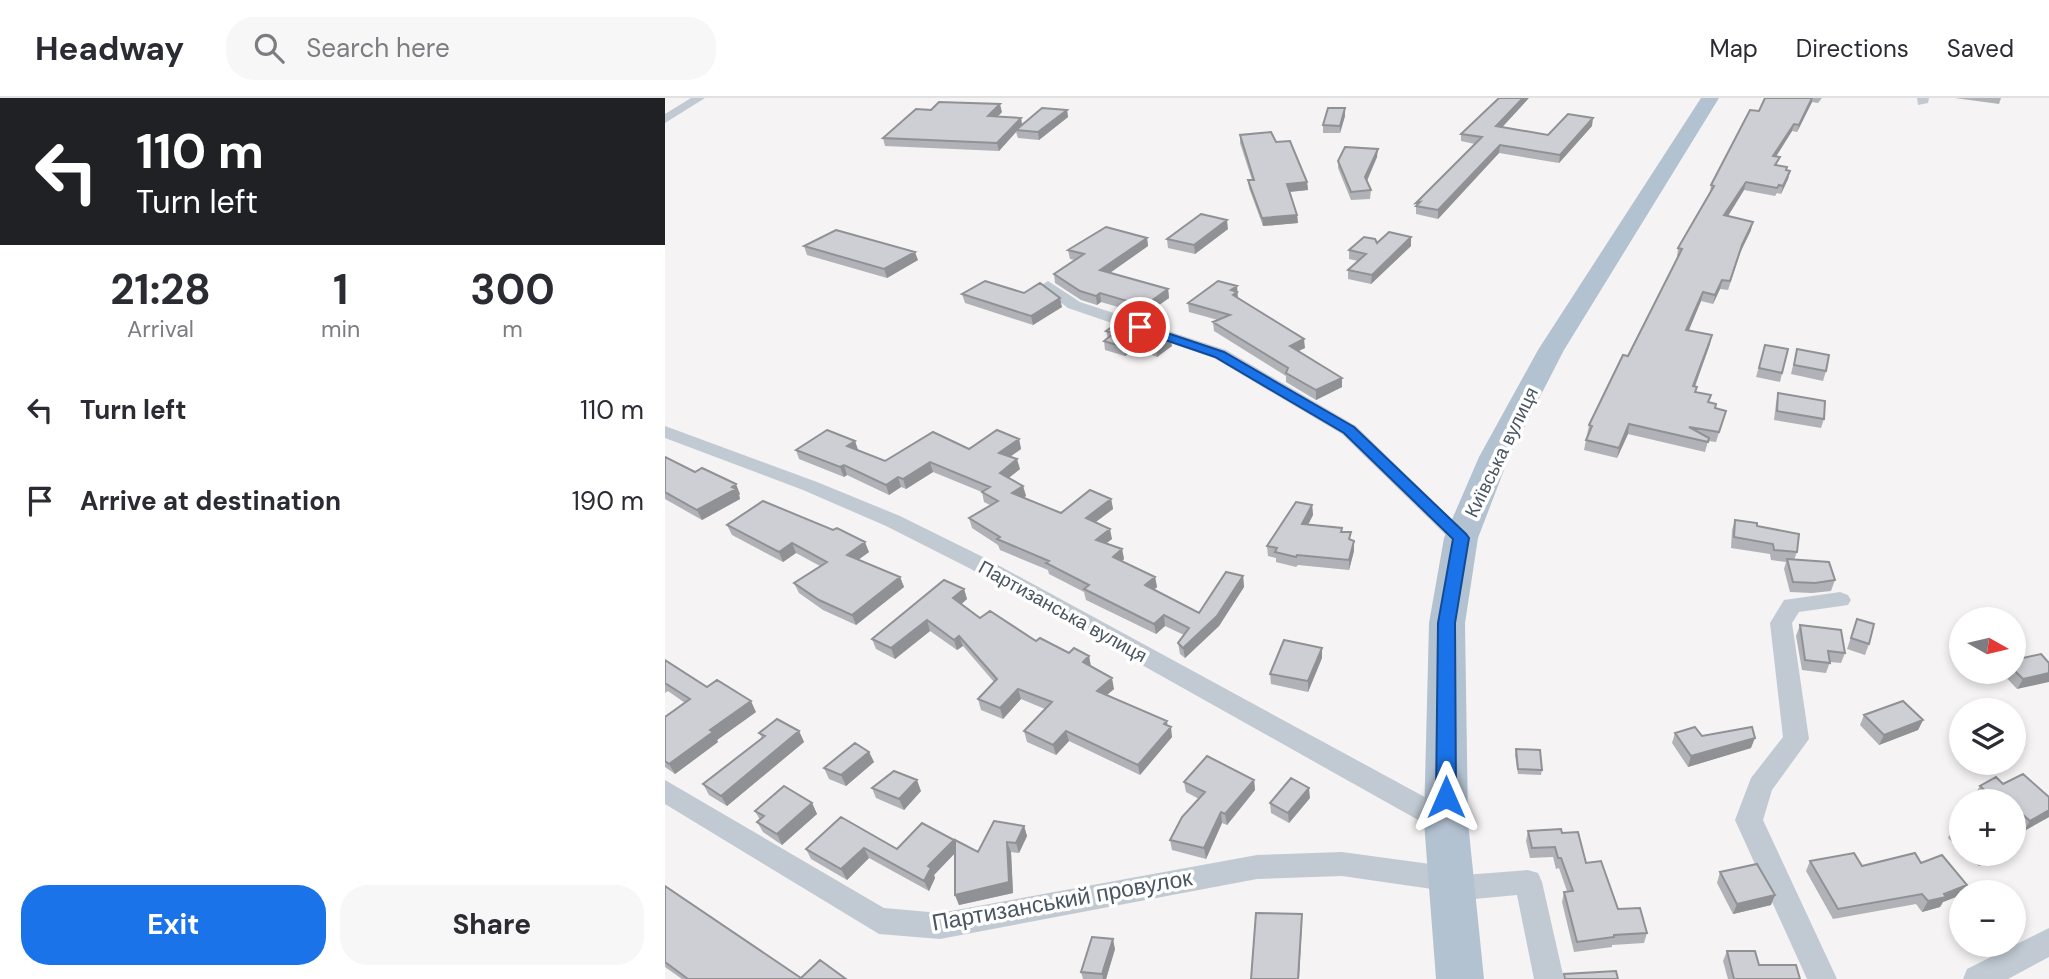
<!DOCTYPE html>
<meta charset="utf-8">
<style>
:root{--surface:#fff;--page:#f7f7f7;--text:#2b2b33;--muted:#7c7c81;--line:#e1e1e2;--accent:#1a73e8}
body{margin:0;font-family:"DM Sans",sans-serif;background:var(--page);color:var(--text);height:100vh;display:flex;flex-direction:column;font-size:26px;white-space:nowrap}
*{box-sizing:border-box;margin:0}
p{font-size:23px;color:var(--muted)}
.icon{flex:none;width:38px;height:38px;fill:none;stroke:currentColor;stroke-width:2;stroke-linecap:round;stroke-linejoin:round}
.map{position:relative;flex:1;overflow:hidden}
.panel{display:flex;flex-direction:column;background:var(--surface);width:665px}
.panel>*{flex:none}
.banner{background:#202124;color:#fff;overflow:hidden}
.needle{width:46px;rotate:98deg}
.fabs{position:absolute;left:1284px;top:509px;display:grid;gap:14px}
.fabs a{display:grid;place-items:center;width:77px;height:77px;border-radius:50%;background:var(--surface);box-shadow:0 4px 10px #0003;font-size:35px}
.pin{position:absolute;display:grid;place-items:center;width:60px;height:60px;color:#fff;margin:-30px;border:4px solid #fff;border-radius:50%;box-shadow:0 2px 7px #0007}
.me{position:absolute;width:77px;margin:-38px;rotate:0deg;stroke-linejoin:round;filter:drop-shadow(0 0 5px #0008)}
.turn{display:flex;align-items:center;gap:24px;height:147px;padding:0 21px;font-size:32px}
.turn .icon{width:91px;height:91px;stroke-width:2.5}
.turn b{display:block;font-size:49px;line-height:60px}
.eta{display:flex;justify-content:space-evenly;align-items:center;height:119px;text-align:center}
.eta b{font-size:42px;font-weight:700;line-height:49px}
.action{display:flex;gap:14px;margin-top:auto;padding:14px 21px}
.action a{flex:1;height:80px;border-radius:28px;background:var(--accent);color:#fff;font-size:28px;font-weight:700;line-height:80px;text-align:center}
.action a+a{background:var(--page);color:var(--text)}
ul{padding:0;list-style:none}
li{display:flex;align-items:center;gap:21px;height:91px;padding:0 21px}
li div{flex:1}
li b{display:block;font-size:26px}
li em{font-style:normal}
header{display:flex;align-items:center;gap:42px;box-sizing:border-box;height:98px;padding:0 35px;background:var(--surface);border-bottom:2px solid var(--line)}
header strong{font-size:33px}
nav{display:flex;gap:38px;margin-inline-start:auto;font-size:24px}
.search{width:490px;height:63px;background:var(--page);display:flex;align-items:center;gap:18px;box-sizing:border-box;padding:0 24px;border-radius:28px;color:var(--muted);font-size:26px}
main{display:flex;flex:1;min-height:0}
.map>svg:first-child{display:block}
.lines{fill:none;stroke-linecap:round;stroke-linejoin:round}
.street{fill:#c1cad2;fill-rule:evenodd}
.primary{fill:#b3c2d1;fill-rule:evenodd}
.wall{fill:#b0b2b7}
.shaded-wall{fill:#909195}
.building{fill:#cdcfd5;stroke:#909195;stroke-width:2}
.route{fill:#1a73e8;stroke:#114b97;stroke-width:2}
.labels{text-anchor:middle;stroke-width:7;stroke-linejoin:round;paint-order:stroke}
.street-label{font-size:19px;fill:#4a5661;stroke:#fff}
.near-street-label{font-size:23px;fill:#4a5661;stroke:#fff}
</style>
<header>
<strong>Headway</strong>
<div class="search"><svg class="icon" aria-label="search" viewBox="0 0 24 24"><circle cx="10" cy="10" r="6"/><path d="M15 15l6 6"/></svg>Search here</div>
<nav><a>Map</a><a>Directions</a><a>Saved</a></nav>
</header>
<main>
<section class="panel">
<div class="banner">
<div class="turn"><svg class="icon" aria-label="left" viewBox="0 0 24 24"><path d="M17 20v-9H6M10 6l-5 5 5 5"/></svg><div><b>110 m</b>Turn left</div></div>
</div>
<div class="eta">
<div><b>21:28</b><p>Arrival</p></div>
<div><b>1</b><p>min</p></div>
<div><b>300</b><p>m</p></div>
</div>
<ul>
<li><svg class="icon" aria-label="left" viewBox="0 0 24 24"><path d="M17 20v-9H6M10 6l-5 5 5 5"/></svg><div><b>Turn left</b></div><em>110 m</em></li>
<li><svg class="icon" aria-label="arrive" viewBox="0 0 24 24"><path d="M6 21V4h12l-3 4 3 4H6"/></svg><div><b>Arrive at destination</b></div><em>190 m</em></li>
</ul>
<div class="action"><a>Exit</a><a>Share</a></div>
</section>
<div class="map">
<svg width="1384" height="881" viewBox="0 0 1384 881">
<rect width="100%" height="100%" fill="#f5f3f3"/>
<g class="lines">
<path class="street" d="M26 0H40L0 25V16Z
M1252 0H1264L1263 5 1253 7Z
M383 183 415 204 561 252 691 328 806 440 803 445H789L677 336 549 260 403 210 378 191 375 188Z
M0 328 152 384 235 418 320 460 791 716 795 724 791 732 781 735 771 732 304 470 221 428 138 392 0 340Z
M1175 494 1183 497 1186 502 1183 507 1134 514 1127 525 1144 641 1107 692 1098 722 1172 881H1142L1070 722 1086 680 1118 639 1105 525 1119 502Z
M0 682 219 810 275 815 592 757 677 754 787 769 797 772 799 777 863 772 873 775 877 784 899 881H869L852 797 788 803 778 799 774 792 677 778 592 781 275 841 214 836 0 706Z
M1384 830V859L1343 881H1298L1302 871Z"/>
<path class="primary" d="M1036 0H1054L899 252 844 359 813 440 800 525 803 724 819 881H771L759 724 764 525 779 440 814 359 873 252Z"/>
</g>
<path class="wall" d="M1100 0H1157L1153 5 1147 4 1132 34 1127 33 1111 58 1112 68 1125 73 1123 81 1116 96 1112 95 1110 98 1079 92 1063 118 1086 132 1075 155 1063 192 1055 191 1048 206 1036 203 1023 233 1045 246 1030 289 1031 294 1050 310 1058 322 1051 344 1043 343 1040 354 963 336 952 360 919 352 924 327 963 258 1013 159H1012L1013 150 1045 94 1046 87 1094 13Z
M1290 0H1336L1334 6Z
M863 1 837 29 883 37 927 28 894 65 834 55 773 121 751 116V105L810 46 796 43V36Z
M402 12 403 19 374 42 353 40 351 34 334 53 220 48 218 40 337 14 332 19 356 20 357 27Z
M680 18 675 35H658V27Z
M575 37 611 44 642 84 643 92 625 94 632 117 633 125 598 128 584 90 583 82H587L575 45Z
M712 59 702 83 706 92 705 101 686 102 673 70V63Z
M563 131 530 156 503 150 502 141Z
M746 139V148L706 186 683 181V172L693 163 684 161V152Z
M482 140 483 148 445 175 503 191 504 200 480 217 436 204 432 207 416 202 390 185 389 176 410 162 405 161 403 152Z
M139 148 253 162 222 180 142 157Z
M572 188 573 201 640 250 633 253 677 280V289L651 302 621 284V278L549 233 548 224 553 222 524 214 523 205Z
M297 196 397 209 368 227 300 205Z
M441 233 507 248 492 259 470 251 460 258 440 252 439 243 443 240Z
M1100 247 1123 251 1115 284 1091 279Z
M1132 251 1161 273 1158 283 1126 276Z
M1113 295 1159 321 1156 330 1109 322 1111 305Z
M354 341 356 351 345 359 355 371 344 380 358 388 361 398 358 400 396 415 446 401 448 411 430 424 447 441 441 445 457 451 459 461 457 463 490 479 492 489 489 492 534 515 578 478 579 489 554 528 520 560 515 556 513 545 519 537 500 528 491 536 421 502 419 494 384 476 383 472 335 452 333 447 307 430 304 420 325 407 319 404 317 394 268 374 241 391 236 389 224 397 182 377 179 379 134 361 131 352 190 343 193 352 220 363 304 351Z
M0 359 75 396 74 397 75 401 37 422 0 401Z
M647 407 648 417 643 427 677 434 686 442 689 453 684 472 633 467 631 469 611 464V460L603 458 602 448Z
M1070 422 1092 428 1132 454 1129 462 1170 482 1166 493 1147 495 1125 494 1119 471 1121 464 1106 462 1105 456 1066 450 1067 432Z
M62 427 204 454 193 462 235 479 239 489 191 527 158 512 134 495 129 485 155 468 131 455 118 464 67 437Z
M299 491 302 501 296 506 315 520 371 543 404 555 424 558 426 569 449 591 441 597 502 627 507 639 475 677 404 643 391 657 362 644 359 633 380 611 356 601 338 621 316 612 313 601 329 584 298 548 292 552 265 533 230 561 211 551 207 541Z
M1192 521 1204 546 1200 557 1182 551Z
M1135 527 1180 555 1176 565 1165 564 1161 575 1137 572 1131 538Z
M1376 556 1352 591 1336 574H1349V562Z
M657 560 643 594 606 586 605 576Z
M0 562 42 589 91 614 52 642 53 644 10 676 0 669V619L20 605 3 593 0 595Z
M1199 617 1258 622 1253 632 1214 647 1195 627Z
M134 633 139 644 62 708 44 697 38 686 97 640 94 635Z
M1010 635 1037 638 1086 650 1023 669 1007 645Z
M851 651 877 672 876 677 853 676 850 657Z
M204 654 209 664 181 688 164 681 159 670Z
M589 682 590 692 562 727 557 725 541 761 507 752 505 742 534 701 521 694 519 684Z
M1315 688 1384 699V719L1359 733 1349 725V704H1315L1309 698Z
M207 690 256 693 239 712 211 700Z
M645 700 624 725 606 715 605 705Z
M147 705 152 716 117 747 98 734 92 724 95 722 90 713Z
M1297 725V753L1283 740 1289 729Z
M359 728 362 738 354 755 346 754 348 795 294 807 290 797V755L269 777 270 780 264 793 204 760 182 782 146 761 141 751H232L313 754Z
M863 733 897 735 921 765 953 811 982 835 979 845 947 847V849L909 854 897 804 899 794 902 793 894 770 891 771 888 759 865 760 861 743Z
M1300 756H1336L1314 768Z
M1145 763 1197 768 1256 765 1302 787 1297 794 1296 797 1278 804 1275 809 1257 814 1251 806 1168 821 1141 773Z
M1055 774 1106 807 1068 816 1052 785Z
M0 788 136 880 181 881H17L0 869Z
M450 851 441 881H418L416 874Z
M1062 853 1094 867 1135 881H1063L1058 863Z"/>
<path class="shaded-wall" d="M858 0H864L863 1 831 36V28Z
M1147 0V4L1132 34 1134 27Z
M335 6 337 14 325 26 323 18Z
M680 10V18L675 35V28Z
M402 12 403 19 374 42 373 34Z
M356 20 357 27 351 32V34L334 53 332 45Z
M928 20 927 28 894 65 895 57Z
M1129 26 1127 33 1107 65 1108 58Z
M835 47 834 55 773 121V112Z
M713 51 712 59 700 87V79Z
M1125 73 1123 81 1116 96 1118 88Z
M642 84 643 92 622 94V86Z
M1081 84 1079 92 1058 126 1059 117Z
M632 117 633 125 598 128 597 120Z
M562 122 563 131 530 156 529 147Z
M1088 124 1086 132 1075 155 1063 192 1077 147Z
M746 139V148L706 186 707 177Z
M482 140 483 148 436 181 435 172Z
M250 154 253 162 222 180 219 171Z
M1057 182 1055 191 1048 206 1050 197Z
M572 188 573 203 568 206 566 192Z
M503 191 504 200 480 217 479 208Z
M1038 194 1036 203 1020 242 1021 232Z
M435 195 436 204 432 207 431 198Z
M395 200 397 209 368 227 366 218Z
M1047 237 1045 246 1026 298 1028 288Z
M505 239 507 248 492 259 491 250Z
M639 241 640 250 625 257V248Z
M468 242 470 251 460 258 458 249Z
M677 280V289L651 302V292Z
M964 326 963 336 952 360 954 350Z
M354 341 356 351 336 365 334 355Z
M190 343 193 352 182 348Z
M352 361 355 371 337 385 335 375Z
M265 364 268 374 241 391 238 381Z
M179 367 182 377 179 379 175 369Z
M233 379 236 389 224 397 221 387Z
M71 386 75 396 74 397 75 401 37 422 32 412Z
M358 388 361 398 349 405 347 395Z
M446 401 448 411 423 430 421 420Z
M647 407 648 417 638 436 637 426Z
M445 431 447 441 433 452 431 442Z
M689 443V453L684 472V462Z
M200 444 204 454 186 467 182 457Z
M127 445 131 455 118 464 114 454Z
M457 451 459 461 450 469 448 459Z
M578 478 579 489 554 528 520 560 518 550Z
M235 479 239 489 191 527 187 517Z
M490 479 492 489 482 497 480 487Z
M299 491 302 501 291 511 288 500Z
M499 517 500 528 491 536 489 526Z
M262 522 265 533 230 561 226 550Z
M294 538 298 548 292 552 289 542Z
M657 550V560L643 594V583Z
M424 558 426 569 418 564Z
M1384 575V584L1352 591 1358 581Z
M447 580 449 591 434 604 432 593Z
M353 591 356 601 338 621 335 610Z
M86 603 91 614 52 642 53 644 10 676 4 666 45 632Z
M1258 622 1253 632 1214 647 1219 637Z
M502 623 503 632 506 629 507 639 475 677 473 667Z
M134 633 139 644 62 708 56 698Z
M401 633 404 643 391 657 388 647Z
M1090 640 1086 650 1023 669 1026 658Z
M204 654 209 664 181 688 176 677Z
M252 682 256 693 239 712 234 701Z
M589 682 590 692 562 727 560 716Z
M644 690 645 700 624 725 623 715Z
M1335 697 1331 704H1327L1328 700Z
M147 705 152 716 117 747 112 736Z
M1384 712V719L1359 733 1365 723Z
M556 714 557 725 541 761 539 750Z
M359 728 362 738 354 755 351 745Z
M289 742 293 752 269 777 270 780 264 793 259 783 263 768Z
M342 744 346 754 348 795 294 807 290 797Z
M199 750 204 760 182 782 176 771Z
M1324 756H1336L1314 768 1320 758Z
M1302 787 1297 794 1296 797 1278 804 1275 809 1257 814 1263 803 1279 796Z
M1110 797 1106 807 1068 816 1072 806Z
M637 816V826L634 881H633Z
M448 841 450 851 441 881H438L437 876Z"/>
<path class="building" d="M834 0H858L831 28 883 37 903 16 928 20 895 57 835 47 773 112 751 108 755 104 751 105 817 39 796 36Z
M1100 0H1147L1134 27 1129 26 1108 58 1115 59 1110 67 1122 69 1121 72 1125 73 1118 88 1114 87 1112 90 1081 84 1059 117 1088 124 1077 147 1065 183 1057 182 1050 197 1038 194 1021 232 1047 237 1028 288 1032 289 1030 294 1046 297 1043 304 1051 306 1050 310 1061 313 1054 334 1024 329 1044 340 1043 344 964 326 954 350 921 342 927 328 924 327 958 257 963 258 1017 151 1013 150 1049 88 1046 87 1085 12 1094 13Z
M274 4 335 6 323 18 356 20 332 45 218 40 251 11 266 12Z
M377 10 402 12 373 34 351 32Z
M663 10H680L675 28 658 27Z
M606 34 611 44 625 43 642 84 622 86 632 117 597 120 583 82H589L575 37Z
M680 49 713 51 700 79 706 92 686 94 673 63Z
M536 116 562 122 529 147 502 141Z
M441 129 482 140 435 172 503 191 479 208 435 195 431 198 415 193 389 176 419 156 403 152Z
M171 132 250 154 219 171 139 148Z
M724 134 746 139 707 177 683 172 701 156 684 152 699 139 710 141 712 145Z
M320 183 359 195 375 185 395 200 366 218 297 196Z
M553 183 572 188 566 192 572 194 568 197 639 241 625 248 677 280 651 292 621 275 623 270 548 224 565 217 523 205Z
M457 222 505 239 491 250 468 242 458 249 439 243 449 235 441 233Z
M1100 247 1123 251 1117 275 1094 270Z
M1132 251 1164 257 1161 273 1129 267Z
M1113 295 1160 303 1159 321 1112 313Z
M162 332 190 343 182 348 220 363 268 334 304 351 332 332 354 341 334 355 352 361 335 375 358 388 347 395 396 415 425 392 446 401 421 420 445 431 431 442 457 451 448 459 490 479 480 487 534 515 561 474 578 478 552 518 518 550 513 545 524 530 499 517 489 526 419 491 424 487 381 465 384 463 332 441 335 439 304 420 333 403 317 394 325 389 265 364 238 381 233 379 221 387 179 367 175 369 131 352Z
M0 359 30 374 37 370 71 386 67 389 71 391 32 412 0 394Z
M98 403 168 432 172 430 200 444 182 457 235 479 187 517 154 502 129 485 162 464 127 445 114 454 62 427Z
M631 404 647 407 637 426 677 430 676 434H686L684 441 689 443 684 462 632 457 631 459 610 454 612 450 602 448Z
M1070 422 1092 425V428L1134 436 1132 454 1109 452 1108 446 1069 439Z
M1122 461 1164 464 1170 482 1150 485 1128 484Z
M279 482 299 491 288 500 315 520 325 513 371 543 375 540 404 555 409 550 424 558 418 564 447 580 432 593 502 623 499 626 506 629 473 667 401 633 388 647 359 633 387 604 353 591 335 610 313 601 332 581 294 538 289 542 262 522 226 550 207 541Z
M1192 521 1209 526 1204 546 1186 540Z
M1135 527 1176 532 1180 555 1163 553 1165 565 1140 562Z
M619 542 657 550 643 583 605 576Z
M1376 556 1384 565V575L1358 581 1349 572V562Z
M0 562 42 589 52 582 86 603 45 632 48 634 4 666 0 663V619L25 601 0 585Z
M1238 603 1258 622 1219 637 1199 617Z
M112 621 134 633 56 698 38 686 100 638 94 635Z
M1030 629 1037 638 1087 629 1090 640 1026 658 1010 635Z
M190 645 204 654 176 677 159 670Z
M851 651 875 652 877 672 853 671Z
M542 658 589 682 560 716 556 714 539 750 505 742 517 719 540 694 519 684Z
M229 673 252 682 234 701 207 690Z
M1358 676 1384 699V712L1365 723 1349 709V704H1343L1335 697 1328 700 1315 688 1331 679 1338 686Z
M626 680 644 690 623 715 605 705Z
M119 688 147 705 112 736 92 724 99 718 90 713Z
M176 719 232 751 257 725 289 742 263 768 266 770 259 783 199 750 176 771 141 751Z
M329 723 359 728 351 745 342 744 344 784 290 797V742L313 754Z
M1297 725V737L1289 729Z
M896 731 897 735 913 734 921 765 936 763 953 811 975 810 982 835 949 837V839L912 844 899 794 908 793 896 760H893L890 749 867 750 863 733Z
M1189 755 1197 768 1250 755 1256 765 1277 757 1302 787 1279 796 1281 799 1263 803 1257 796 1173 811 1145 763Z
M1092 766 1110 797 1072 806 1055 774Z
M0 788 136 880 155 862 181 881H23L0 864Z
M591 815 637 816 633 881H586Z
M427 839 448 841 437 876 416 874Z
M1062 853H1090L1094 867H1131L1135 881H1069Z
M951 873 953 881H900L899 876Z"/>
<path class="route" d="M475 226 559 254 689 329 801 436 804 440 790 525 791 699 789 704 781 707 774 704 771 699 773 525 788 441 679 335 550 259 471 232V227Z"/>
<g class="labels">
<g class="street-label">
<text transform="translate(836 354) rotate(-64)" y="7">Київська вулиця</text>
<text transform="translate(398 513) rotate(29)" y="7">Партизанська вулиця</text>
</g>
<g class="near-street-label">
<text transform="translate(397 802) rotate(-10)" y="8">Партизанський провулок</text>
</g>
</g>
</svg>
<div class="fabs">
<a><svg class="needle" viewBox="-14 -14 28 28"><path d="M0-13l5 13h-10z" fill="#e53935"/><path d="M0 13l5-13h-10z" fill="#7c7c81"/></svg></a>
<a><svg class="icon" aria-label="layers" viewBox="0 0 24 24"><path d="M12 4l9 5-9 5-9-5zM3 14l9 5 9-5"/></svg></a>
<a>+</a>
<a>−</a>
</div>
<div class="pin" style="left:475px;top:229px;background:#d93025"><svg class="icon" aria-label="arrive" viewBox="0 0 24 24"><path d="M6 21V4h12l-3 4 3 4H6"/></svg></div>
<svg class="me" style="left:781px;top:699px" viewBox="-20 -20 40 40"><path d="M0-17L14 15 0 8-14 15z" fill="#1a73e8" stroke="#fff" stroke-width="4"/></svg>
</div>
</main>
